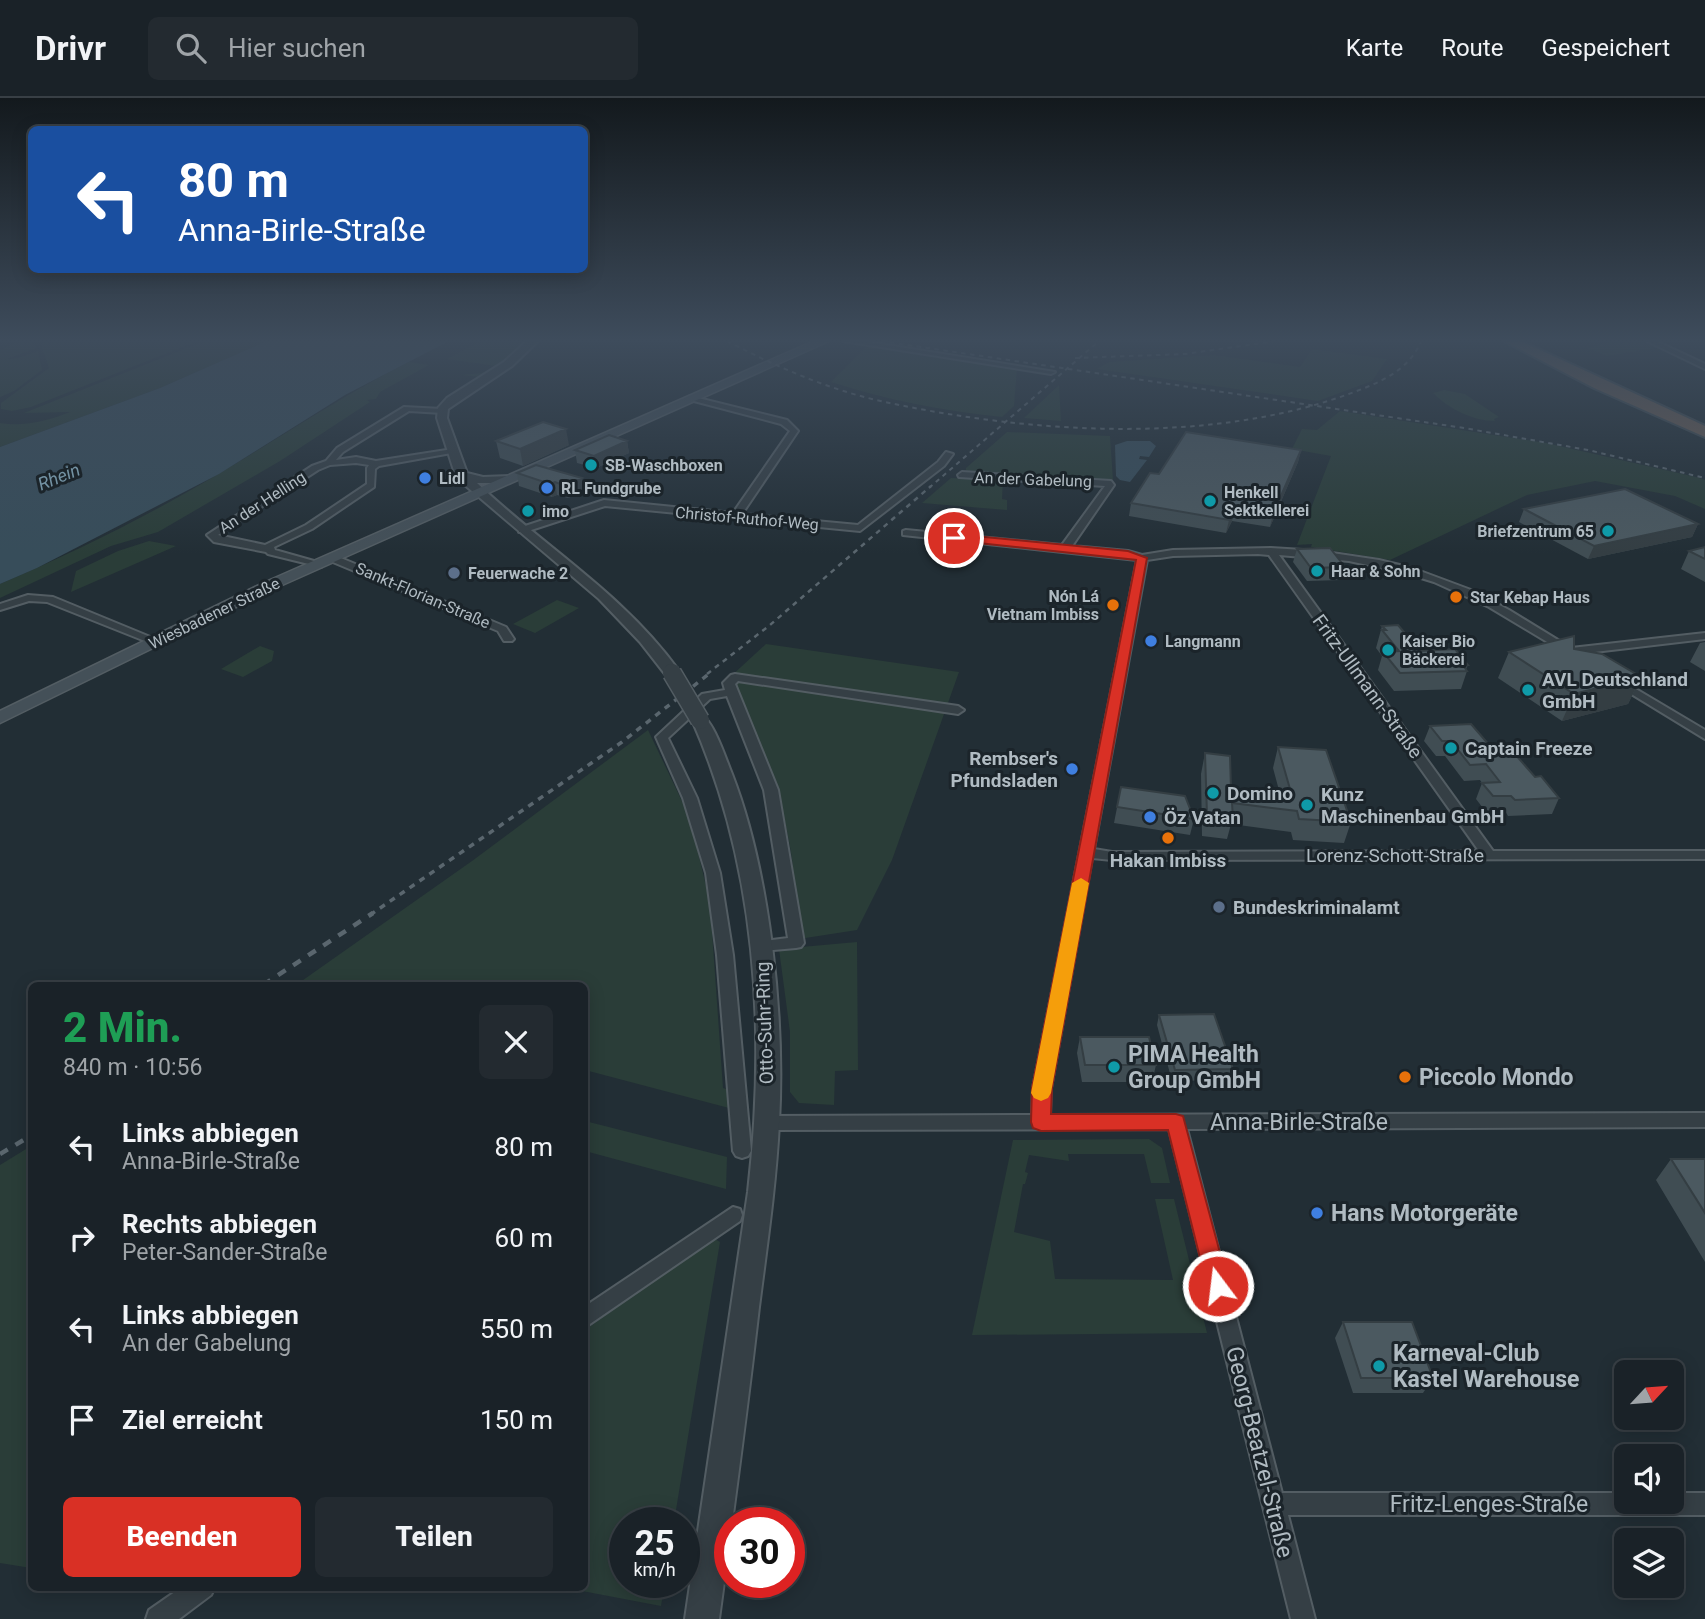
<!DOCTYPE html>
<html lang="de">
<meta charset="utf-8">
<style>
:root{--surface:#1a2228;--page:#232a30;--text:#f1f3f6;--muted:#9fa4a8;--line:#383f45;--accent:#d93025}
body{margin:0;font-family:Roboto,sans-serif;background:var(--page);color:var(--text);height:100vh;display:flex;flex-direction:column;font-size:26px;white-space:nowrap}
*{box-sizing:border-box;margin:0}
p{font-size:23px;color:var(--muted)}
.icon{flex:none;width:38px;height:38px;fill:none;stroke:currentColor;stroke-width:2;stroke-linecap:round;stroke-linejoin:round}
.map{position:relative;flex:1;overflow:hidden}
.side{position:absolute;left:28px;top:884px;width:560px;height:609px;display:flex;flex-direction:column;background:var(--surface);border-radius:10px;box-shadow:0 4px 18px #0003,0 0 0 2px var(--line)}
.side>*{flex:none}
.banner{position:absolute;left:28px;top:28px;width:560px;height:147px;border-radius:10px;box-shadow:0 4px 18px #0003,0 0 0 2px var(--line);background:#1a4fa0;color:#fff;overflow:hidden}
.needle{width:46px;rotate:64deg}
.fabs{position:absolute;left:1614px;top:1262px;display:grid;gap:14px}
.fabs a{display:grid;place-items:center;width:70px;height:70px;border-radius:10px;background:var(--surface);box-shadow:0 4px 18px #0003,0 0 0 2px var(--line);font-size:35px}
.speed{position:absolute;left:609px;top:1409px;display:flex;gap:14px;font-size:35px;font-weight:700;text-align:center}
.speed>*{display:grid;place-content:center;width:91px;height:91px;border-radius:50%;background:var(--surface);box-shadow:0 4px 18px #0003,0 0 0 2px var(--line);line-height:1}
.speed small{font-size:18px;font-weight:400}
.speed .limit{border:10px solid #d22;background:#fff;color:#111}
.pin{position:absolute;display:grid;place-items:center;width:60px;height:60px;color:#fff;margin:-30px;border:4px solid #fff;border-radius:50%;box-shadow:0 2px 7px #0007}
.me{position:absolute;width:77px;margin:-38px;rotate:345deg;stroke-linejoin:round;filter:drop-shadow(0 0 5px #0008)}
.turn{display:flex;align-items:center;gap:24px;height:147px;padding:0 35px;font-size:32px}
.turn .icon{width:91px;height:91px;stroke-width:2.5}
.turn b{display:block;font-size:49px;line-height:60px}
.round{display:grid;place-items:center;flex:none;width:74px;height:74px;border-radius:10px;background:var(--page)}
.head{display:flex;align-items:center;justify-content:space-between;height:119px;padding:0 35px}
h1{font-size:42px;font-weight:800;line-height:52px;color:#1e9e55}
.action{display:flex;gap:14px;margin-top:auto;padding:14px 35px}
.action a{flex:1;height:80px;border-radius:10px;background:var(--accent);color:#fff;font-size:28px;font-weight:800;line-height:80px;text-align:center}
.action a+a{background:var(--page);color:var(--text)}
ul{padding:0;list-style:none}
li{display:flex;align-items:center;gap:21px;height:91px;padding:0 35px}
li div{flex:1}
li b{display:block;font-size:26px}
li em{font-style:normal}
header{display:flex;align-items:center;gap:42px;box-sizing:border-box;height:98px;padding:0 35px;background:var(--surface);border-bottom:2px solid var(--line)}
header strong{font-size:33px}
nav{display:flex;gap:38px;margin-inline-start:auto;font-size:24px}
.search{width:490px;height:63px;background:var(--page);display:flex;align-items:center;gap:18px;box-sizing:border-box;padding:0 24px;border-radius:10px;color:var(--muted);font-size:26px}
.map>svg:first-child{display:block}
.green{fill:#2a3d38}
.water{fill:#374d5a}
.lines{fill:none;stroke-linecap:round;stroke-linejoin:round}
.minor-casing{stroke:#535d63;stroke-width:4}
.tertiary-casing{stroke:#535d63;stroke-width:4}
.secondary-casing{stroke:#535d63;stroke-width:3}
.motorway-casing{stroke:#404a50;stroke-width:4}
.minor{fill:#353f45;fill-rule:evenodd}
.tertiary{fill:#353f45;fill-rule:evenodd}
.secondary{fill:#445058;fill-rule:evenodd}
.motorway{fill:#6b5c53;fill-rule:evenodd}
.rail-far3{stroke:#5a666e;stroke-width:2;stroke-dasharray:4.5 4.5;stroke-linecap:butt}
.rail-far2{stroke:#5a666e;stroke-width:2.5;stroke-dasharray:5 5;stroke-linecap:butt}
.rail-far1{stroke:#5a666e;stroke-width:3.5;stroke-dasharray:6 6;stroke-linecap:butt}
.rail{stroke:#5a666e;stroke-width:4.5;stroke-dasharray:9 9;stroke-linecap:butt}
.tertiary-bridge-far1-casing{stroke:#535d63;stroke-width:17;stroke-linecap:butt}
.tertiary-bridge-casing{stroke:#535d63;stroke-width:21;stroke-linecap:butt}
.tertiary-bridge-far1{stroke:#353f45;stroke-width:14}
.tertiary-bridge{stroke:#353f45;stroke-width:18}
.wall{fill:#404d53}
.shaded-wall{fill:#343e43}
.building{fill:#4b5960;stroke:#343e43;stroke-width:2}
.route{fill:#d93025;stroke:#8d1f18;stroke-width:2}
.slow{fill:#f59e0b}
.culture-dot{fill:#0f9aa8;stroke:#1b242a;stroke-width:2.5}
.shop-dot{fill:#3f7fe0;stroke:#1b242a;stroke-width:2.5}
.service-dot{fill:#5c6f8a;stroke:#1b242a;stroke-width:2.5}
.food-dot{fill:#e8710a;stroke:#1b242a;stroke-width:2.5}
.labels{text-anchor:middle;stroke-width:6;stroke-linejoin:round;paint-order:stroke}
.far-poi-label{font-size:16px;font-weight:bold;fill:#b0bbc2;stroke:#1b242a;text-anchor:start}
.far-street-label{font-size:16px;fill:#b0bbc2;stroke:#1b242a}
.far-water-label{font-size:18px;font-style:italic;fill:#7392a3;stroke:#1b242a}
.poi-label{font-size:19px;font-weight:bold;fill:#b0bbc2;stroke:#1b242a;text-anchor:start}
.street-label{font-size:19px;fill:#b0bbc2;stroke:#1b242a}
.near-poi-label{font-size:23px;font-weight:bold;fill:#b0bbc2;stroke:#1b242a;text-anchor:start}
.near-street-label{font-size:23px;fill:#b0bbc2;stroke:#1b242a}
</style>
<header>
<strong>Drivr</strong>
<div class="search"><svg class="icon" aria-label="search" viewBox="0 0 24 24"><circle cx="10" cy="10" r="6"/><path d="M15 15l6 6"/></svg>Hier suchen</div>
<nav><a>Karte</a><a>Route</a><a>Gespeichert</a></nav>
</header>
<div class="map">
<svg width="1705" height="1521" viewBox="0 0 1705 1521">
<rect width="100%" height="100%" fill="#222e35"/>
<path class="green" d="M19 243H34L37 250 7 261 18 260 38 253 42 272 14 293 0 299V252Z
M40 243H198L31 309 12 313 1 311V305L49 270Z
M204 243H267L160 290 0 349V325C24 329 47 323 70 314L24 315Z
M481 243H525L509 261 480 279 461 277 482 275 496 268 447 261Z
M1614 243H1646L1662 249 1607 258 1588 250Z
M867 248 1017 270 1014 308 1002 319C943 313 887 302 831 284Z
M1312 251 1387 261 1372 283 1318 303 1097 271 1109 264 1214 257 1300 269Z
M409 264 429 267 380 294 376 301 367 302 370 304 280 363 158 434 111 448 0 500V486C75 454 150 417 220 375 283 338 343 297 409 264Z
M1059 287 1061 323 1024 320Z
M1444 292 1465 296 1499 319 1494 321 1495 323C1473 323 1449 311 1433 295Z
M1340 313 1546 345 1696 379 1705 382V411L1675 398 1595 383 1527 397 1390 462 1311 449 1312 446 1297 447 1331 358 1292 351 1302 331 1317 332Z
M1007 334 1110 338 1113 382 973 377 966 374V370Z
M951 380 1003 382 1002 401 1007 402V412L922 405Z
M149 443 176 448 71 494 76 473 118 453Z
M557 502 579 510 535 535 513 526Z
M766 546 959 574 892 762 857 832 799 841C796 815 795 788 792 761 783 697 758 636 729 580Z
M260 548 274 553 272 563 243 579 221 571Z
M648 632 690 720 710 805 723 990 729 992V1010L585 972 584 887H296L472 763Z
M857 844 858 972 835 973 834 1007 799 1005 790 994V934L779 851Z
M585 1023 727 1059 726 1091 585 1053Z
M1149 1041 1162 1050 1170 1085H1151L1144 1056H1068L1069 1063 1029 1057 1025 1074 1028 1075 1025 1086H1023L1014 1134 1050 1143 1055 1181 1173 1182 1155 1101H1174L1207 1235 972 1237 1013 1042Z
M31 1048V1470L0 1465V1067Z
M713 1140 720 1144 674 1424H625V1484H665L661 1508 561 1489H584L585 1232Z"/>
<path class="water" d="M267 243H449L345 297 219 376 37 470 0 486V349L160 290Z
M1127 343H1150L1156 348 1149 359 1140 358 1139 361 1147 362 1130 384 1120 382 1116 378 1115 347Z"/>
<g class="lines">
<g class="minor-casing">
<path id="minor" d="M843 243H862L1055 274 1051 276Z
M1647 243H1656L1705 266V271Z
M690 298 787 322 798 333 742 416 858 427 938 364 946 354 953 356 944 368 860 433 605 408 525 434H519V430L604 402 733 415 790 333 781 326 690 302Z
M404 309 442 311 446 313 442 315 409 313 343 354 336 362 356 359 376 363 453 351 457 354 379 368 375 371 374 389 312 431 274 449 275 452 321 465V469L268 456 266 454 214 444 207 437 312 368 326 363 337 350ZM356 365 369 367 367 370V386L306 427 265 447 218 437 318 372 330 367Z
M962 374 1111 383 1114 387 1072 448 1128 453 1142 457 1173 452 1271 450 1319 453 1379 462 1412 470 1471 492 1509 512 1571 550 1705 535V541L1569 557 1489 509 1434 484 1405 475 1349 463 1279 457 1493 753H1705V761L1112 762 1092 760 1051 990 1050 1017 1705 1015V1029L1187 1031 1282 1395H1626V1404H1671V1395H1705V1417H1288L1315 1521H1291L1169 1031 767 1032 761 1030 758 1025 761 1020 767 1018 1032 1017 1033 990 1137 462 903 437V433L906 432 1062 447 1105 388 959 379 958 377ZM1258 456 1269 457 1479 753 1112 754 1094 751 1147 462 1173 458Z
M328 458H336L506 529 514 541 512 543H504L498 533 328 462Z
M28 497 53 499 160 543 154 546 150 545 47 504 29 503 0 512V506Z
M735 576 958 608 964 612 958 616 738 583 735 586 778 692 804 845 801 849 796 850 761 853 756 852 753 848 756 844 788 840 764 692 727 598 710 601 668 640 697 700 720 775 733 857 751 1053 748 1058 742 1060 736 1058 733 1053 717 857 706 775 683 700 656 639 702 596 725 592 723 585 731 577Z
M1619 581 1705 632V641L1615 586V582Z
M733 1109 740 1111 742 1117 740 1123 584 1230V1209Z
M182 1489H215L211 1497 179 1521H146L149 1512Z"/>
</g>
<g class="tertiary-casing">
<path id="tertiary" d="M527 243H538L512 268 448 311 447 320 467 375 483 379 511 378V384L507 385H477C544 449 624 496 679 573L677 576H665L640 544 599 501 466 388 458 385 437 320 438 310 447 300 504 264Z
M700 617C713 620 726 662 732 676 770 774 785 919 779 1025 776 1086 767 1147 759 1209 747 1315 733 1417 719 1521H685L748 1094C766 936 757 769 692 622Z"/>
</g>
<g class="secondary-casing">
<path id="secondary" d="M814 243H829L271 492 0 625V613L261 486Z"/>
</g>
<g class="motorway-casing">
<path id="motorway" d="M1504 243H1521L1705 328V339L1594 290Z"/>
</g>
<use href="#minor" class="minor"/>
<use href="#tertiary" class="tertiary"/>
<use href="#secondary" class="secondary"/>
<use href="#motorway" class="motorway"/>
<path class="rail-far3" d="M727 243C777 269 829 292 885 304 1029 335 1205 347 1346 297 1376 286 1409 274 1421 243
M881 243 1464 330 1588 352 1705 380
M1075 260 1185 256 1276 243
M929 390 1099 243"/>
<path class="rail-far2" d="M707 576 770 527 931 388"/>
<path class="rail-far1" d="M370 817 622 644 710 575"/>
<path class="rail" d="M263 887 373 815
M0 1056 32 1037"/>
<g class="tertiary-bridge-far1-casing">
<path id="tertiary-bridge-far1" d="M671 573 673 576"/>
</g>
<g class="tertiary-bridge-casing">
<path id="tertiary-bridge" d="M672 575 700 622"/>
</g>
<use href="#tertiary-bridge-far1" class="tertiary-bridge-far1"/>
<use href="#tertiary-bridge" class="tertiary-bridge"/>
</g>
<path class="wall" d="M496 343 569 347 523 368 500 360Z
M627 343 629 355 596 370 577 365 575 352Z
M1301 352 1298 364 1270 429 1232 423 1226 435 1129 418 1131 405 1159 376Z
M517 375 582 380 584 393 568 400 557 397 552 399 519 388Z
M1524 411 1698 426 1692 439 1588 461 1519 424Z
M1705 449V484L1681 471 1689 453Z
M1297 451 1345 469 1341 482 1307 483 1293 464Z
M1382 528 1420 553 1468 567 1466 571 1467 573 1461 591 1394 593 1378 572 1382 558 1376 550Z
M1705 544V573L1690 564 1700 545Z
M1574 551 1641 579 1628 606 1562 623 1498 580 1509 554Z
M1430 628 1490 648 1535 679 1559 700 1552 716 1508 718 1505 713 1486 714 1476 701 1482 685 1480 682 1464 683 1445 658H1436L1424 643Z
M1278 649 1351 724 1344 745 1293 742 1291 734 1231 726 1227 741 1202 738 1201 676 1205 655 1231 691 1280 696 1273 670Z
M1121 689 1194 721 1190 737 1114 725Z
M1159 917 1233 971 1229 982 1172 983 1157 927Z
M1080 939 1156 967 1152 984H1082L1077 955Z
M1671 1061H1705V1164L1656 1082Z
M1343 1224 1433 1280 1423 1295H1353L1335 1240Z"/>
<path class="shaded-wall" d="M566 331 569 347 523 368 520 351Z
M627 343 629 355 596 370 594 358Z
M1301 352 1298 364 1270 429 1273 416Z
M582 380 584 393 568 400 566 388Z
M555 384 557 397 552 399 550 386Z
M1235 410 1232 423 1226 435 1229 422Z
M1698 426 1692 439 1588 461 1594 448Z
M1641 579 1628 606 1562 623 1574 596Z"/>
<path class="building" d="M543 324 566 331 520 351 496 343Z
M1186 334 1301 352 1273 416 1235 410 1229 422 1131 405 1150 375 1159 376Z
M609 337 627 343 594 358 575 352Z
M536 367 582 380 566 388 555 384 550 386 517 375Z
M1625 391 1698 426 1594 448 1524 411Z
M1705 449V461L1689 453Z
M1330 450 1345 469 1311 470 1297 451Z
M1398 527 1420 553 1455 551 1468 567H1463L1467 573 1400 575 1383 554 1399 553 1382 532H1386L1382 528Z
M1574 538V551L1602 556 1641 579 1574 596 1509 554Z
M1471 626 1490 648H1508L1535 679 1541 678 1559 700 1515 702 1511 698H1493L1482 685 1500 684 1486 666 1470 667 1451 643H1442L1430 628Z
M1278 649 1326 652 1351 724 1299 721 1297 713 1232 705 1233 720 1207 717 1205 655 1230 658 1231 691 1292 698Z
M1121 689 1185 698 1194 721 1117 709Z
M1214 916 1233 971 1175 972 1159 917Z
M1080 939H1149L1156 967H1085Z
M1671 1061H1705V1115Z
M1343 1224H1412L1433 1280H1361Z"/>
<linearGradient id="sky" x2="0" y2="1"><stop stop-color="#13191d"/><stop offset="0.53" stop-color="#3e4c5c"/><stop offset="1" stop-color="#3e4c5c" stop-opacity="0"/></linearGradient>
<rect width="1705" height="456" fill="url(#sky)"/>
<path class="route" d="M954 436 1128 453 1147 460 1052 990 1051 1016H1176L1183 1018 1229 1188 1226 1196 1218 1199 1210 1196 1207 1188 1168 1032 1041 1033 1033 1030 1031 1024 1032 990 1136 462 950 442 949 440Z"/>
<path class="slow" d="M1081 780 1089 785 1051 995 1048 1000 1041 1003 1034 1000 1031 995 1072 785Z"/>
<g class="culture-dot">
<circle cx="591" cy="367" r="7"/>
<circle cx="1210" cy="403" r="7"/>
<circle cx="528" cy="413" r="7"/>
<circle cx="1608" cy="433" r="7"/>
<circle cx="1317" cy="473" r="7"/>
<circle cx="1388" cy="552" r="7"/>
<circle cx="1528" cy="592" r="7"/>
<circle cx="1451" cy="650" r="7"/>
<circle cx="1213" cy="695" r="7"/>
<circle cx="1307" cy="707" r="7"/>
<circle cx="1114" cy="969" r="7"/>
<circle cx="1379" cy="1268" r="7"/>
</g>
<g class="shop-dot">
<circle cx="425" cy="380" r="7"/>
<circle cx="547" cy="390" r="7"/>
<circle cx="1151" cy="543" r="7"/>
<circle cx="1072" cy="671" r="7"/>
<circle cx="1150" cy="719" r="7"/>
<circle cx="1317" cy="1115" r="7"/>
</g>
<g class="service-dot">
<circle cx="454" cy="475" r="7"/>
<circle cx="1219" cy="809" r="7"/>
</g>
<g class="food-dot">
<circle cx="1456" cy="499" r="7"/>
<circle cx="1113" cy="507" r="7"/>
<circle cx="1168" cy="740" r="7"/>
<circle cx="1405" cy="979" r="7"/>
</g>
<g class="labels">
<g class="far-poi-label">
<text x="605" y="373">SB-Waschboxen</text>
<text x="439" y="386">Lidl</text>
<text x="561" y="396">RL Fundgrube</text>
<text x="1224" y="400">Henkell<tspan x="1224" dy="18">Sektkellerei</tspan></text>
<text x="542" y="419">imo</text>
<text x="1594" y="439" text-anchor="end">Briefzentrum 65</text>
<text x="1331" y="479">Haar &amp; Sohn</text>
<text x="468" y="481">Feuerwache 2</text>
<text x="1099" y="504" text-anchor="end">Nón Lá<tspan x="1099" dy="18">Vietnam Imbiss</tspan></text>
<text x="1470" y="505">Star Kebap Haus</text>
<text x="1165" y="549">Langmann</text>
<text x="1402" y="549">Kaiser Bio<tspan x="1402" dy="18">Bäckerei</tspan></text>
</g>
<g class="far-street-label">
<text transform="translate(1033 381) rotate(2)" y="6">An der Gabelung</text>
<text transform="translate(262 404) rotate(-33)" y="6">An der Helling</text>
<text transform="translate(747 420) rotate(5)" y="6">Christof-Ruthof-Weg</text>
<text transform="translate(423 497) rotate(23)" y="6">Sankt-Florian-Straße</text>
<text transform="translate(214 515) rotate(-26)" y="6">Wiesbadener Straße</text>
</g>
<g class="far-water-label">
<text transform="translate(59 379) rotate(-22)" y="6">Rhein</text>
</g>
<g class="poi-label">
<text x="1542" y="588">AVL Deutschland<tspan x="1542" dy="22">GmbH</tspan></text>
<text x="1465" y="657">Captain Freeze</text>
<text x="1058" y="667" text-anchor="end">Rembser's<tspan x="1058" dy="22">Pfundsladen</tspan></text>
<text x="1227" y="702">Domino</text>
<text x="1321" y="703">Kunz<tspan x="1321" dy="22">Maschinenbau GmbH</tspan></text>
<text x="1164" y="726">Öz Vatan</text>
<text x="1168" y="769" text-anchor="middle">Hakan Imbiss</text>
<text x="1233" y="816">Bundeskriminalamt</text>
</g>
<g class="street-label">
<text transform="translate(1368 588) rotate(54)" y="7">Fritz-Ullmann-Straße</text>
<text x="1395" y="764">Lorenz-Schott-Straße</text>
<text transform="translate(764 925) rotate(-92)" y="7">Otto-Suhr-Ring</text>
</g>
<g class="near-poi-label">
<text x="1128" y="964">PIMA Health<tspan x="1128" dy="26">Group GmbH</tspan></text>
<text x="1419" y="987">Piccolo Mondo</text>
<text x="1331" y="1123">Hans Motorgeräte</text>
<text x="1393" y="1263">Karneval-Club<tspan x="1393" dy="26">Kastel Warehouse</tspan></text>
</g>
<g class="near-street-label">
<text x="1299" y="1032">Anna-Birle-Straße</text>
<text transform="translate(1260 1354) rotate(76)" y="8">Georg-Beatzel-Straße</text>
<text x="1489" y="1414">Fritz-Lenges-Straße</text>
</g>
</g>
</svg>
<div class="fabs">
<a><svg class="needle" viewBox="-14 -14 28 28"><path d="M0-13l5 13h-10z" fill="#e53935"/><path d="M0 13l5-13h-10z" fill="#9fa4a8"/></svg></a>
<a><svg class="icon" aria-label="sound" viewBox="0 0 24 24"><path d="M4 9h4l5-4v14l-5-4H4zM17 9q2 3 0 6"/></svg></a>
<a><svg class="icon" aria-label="layers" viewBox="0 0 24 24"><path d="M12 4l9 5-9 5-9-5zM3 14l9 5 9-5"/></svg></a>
</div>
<div class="speed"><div>25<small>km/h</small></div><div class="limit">30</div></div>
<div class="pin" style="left:954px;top:440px;background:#d93025"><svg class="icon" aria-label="arrive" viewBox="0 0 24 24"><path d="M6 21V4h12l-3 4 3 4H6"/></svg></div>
<svg class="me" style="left:1218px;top:1188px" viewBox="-20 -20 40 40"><circle r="17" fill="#d93025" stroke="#fff" stroke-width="3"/><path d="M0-11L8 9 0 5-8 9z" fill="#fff"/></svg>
<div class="banner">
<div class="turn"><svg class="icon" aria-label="left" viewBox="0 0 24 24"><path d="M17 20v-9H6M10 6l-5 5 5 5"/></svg><div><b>80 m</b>Anna-Birle-Straße</div></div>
</div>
<section class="side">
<div class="head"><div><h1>2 Min.</h1><p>840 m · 10:56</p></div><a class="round"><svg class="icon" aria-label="close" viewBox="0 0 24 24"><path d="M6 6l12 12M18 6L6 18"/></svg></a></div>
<ul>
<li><svg class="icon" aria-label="left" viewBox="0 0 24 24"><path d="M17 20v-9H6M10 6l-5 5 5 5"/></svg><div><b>Links abbiegen</b><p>Anna-Birle-Straße</p></div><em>80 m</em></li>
<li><svg class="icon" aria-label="right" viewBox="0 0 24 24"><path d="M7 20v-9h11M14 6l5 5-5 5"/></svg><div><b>Rechts abbiegen</b><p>Peter-Sander-Straße</p></div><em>60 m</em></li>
<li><svg class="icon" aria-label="left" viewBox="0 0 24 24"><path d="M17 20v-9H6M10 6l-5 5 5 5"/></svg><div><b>Links abbiegen</b><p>An der Gabelung</p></div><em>550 m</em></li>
<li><svg class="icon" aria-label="arrive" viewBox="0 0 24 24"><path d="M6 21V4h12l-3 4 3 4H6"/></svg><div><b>Ziel erreicht</b></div><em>150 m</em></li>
</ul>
<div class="action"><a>Beenden</a><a>Teilen</a></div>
</section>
</div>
